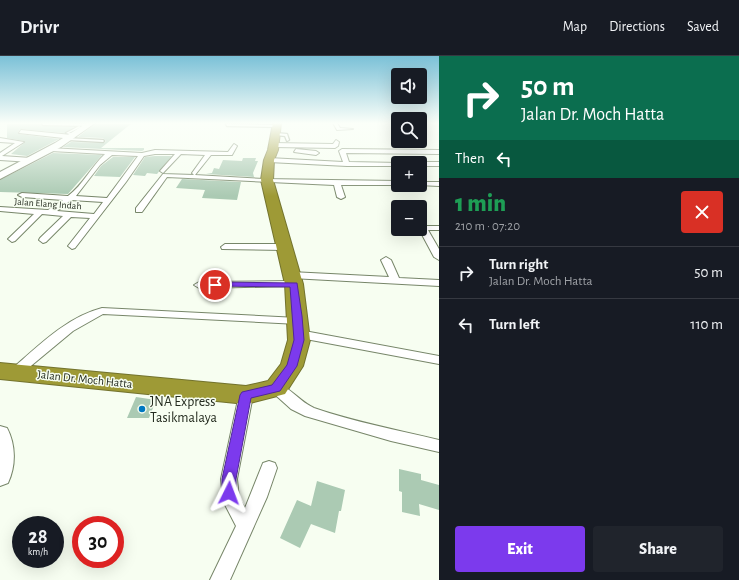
<!DOCTYPE html>
<meta charset="utf-8">
<style>
:root{--surface:#171b24;--page:#20242c;--text:#f1f3f6;--muted:#9ea1a6;--line:#363941;--accent:#7c3aed}
body{margin:0;font-family:"Alegreya Sans",sans-serif;background:var(--page);color:var(--text);height:100vh;display:flex;flex-direction:column;font-size:15px;white-space:nowrap}
*{box-sizing:border-box;margin:0}
p{font-size:13px;color:var(--muted)}
.icon{flex:none;width:22px;height:22px;fill:none;stroke:currentColor;stroke-width:2;stroke-linecap:round;stroke-linejoin:round}
.map{position:relative;flex:1;overflow:hidden}
.side{display:flex;flex-direction:column;background:var(--surface);width:300px}
.side>*{flex:none}
.banner{background:#0b6e4f;color:#fff;overflow:hidden}
.tools{position:absolute;left:391px;top:12px;display:grid;gap:8px}
.tools a{display:grid;place-items:center;width:36px;height:36px;border-radius:4px;background:var(--surface);box-shadow:0 4px 16px #0002;font-size:20px}
.speed{position:absolute;left:12px;top:460px;display:flex;gap:8px;font-size:20px;font-weight:700;text-align:center}
.speed>*{display:grid;place-content:center;width:52px;height:52px;border-radius:50%;background:var(--surface);box-shadow:0 4px 16px #0002;line-height:1}
.speed small{font-size:10px;font-weight:400}
.speed .limit{border:6px solid #d22;background:#fff;color:#111}
.pin{position:absolute;display:grid;place-items:center;width:34px;height:34px;color:#fff;margin:-17px;border:2px solid #fff;border-radius:50%;box-shadow:0 1px 4px #0007}
.me{position:absolute;width:44px;margin:-22px;rotate:3deg;stroke-linejoin:round;filter:drop-shadow(0 0 3px #0008)}
.turn{display:flex;align-items:center;gap:14px;height:84px;padding:0 16px;font-size:18px}
.turn .icon{width:52px;height:52px;stroke-width:2.5}
.turn b{display:block;font-size:28px;line-height:34px}
.then{display:flex;align-items:center;height:38px;padding:0 16px;background:#0003;gap:8px;font-size:15px}
.round{display:grid;place-items:center;flex:none;width:42px;height:42px;border-radius:4px;background:var(--page)}
.overview{display:flex;align-items:center;justify-content:space-between;height:68px;padding:0 16px}
h1{font-size:24px;font-weight:800;line-height:30px;color:#1e9e55}
.primary-button{display:flex;gap:8px;margin-top:auto;padding:8px 16px}
.primary-button a{flex:1;height:46px;border-radius:4px;background:var(--accent);color:#fff;font-size:16px;font-weight:800;line-height:46px;text-align:center}
.primary-button a+a{background:var(--page);color:var(--text)}
ul{padding:0;list-style:none}
li{display:flex;align-items:center;gap:12px;height:52px;padding:0 16px;border-top:1px solid var(--line)}
li div{flex:1}
li b{display:block;font-size:15px}
li em{font-style:normal}
header{display:flex;align-items:center;gap:24px;box-sizing:border-box;height:56px;padding:0 20px;background:var(--surface);border-bottom:1px solid var(--line)}
header strong{font-size:19px}
nav{display:flex;gap:22px;margin-inline-start:auto;font-size:14px}
main{display:flex;flex:1;min-height:0}
.map>svg:first-child{display:block}
.building{fill:#abcab3}
.lines{fill:none;stroke-linecap:round;stroke-linejoin:round}
.lane-casing{stroke:#778669;stroke-width:2.5}
.street-casing{stroke:#778669;stroke-width:2}
.secondary-casing{stroke:#778669;stroke-width:2}
.highway-casing{stroke:#73732e;stroke-width:2}
.lane{fill:#fff;fill-rule:evenodd}
.street{fill:#fff;fill-rule:evenodd}
.secondary{fill:#fff;fill-rule:evenodd}
.highway{fill:#9e9a36;fill-rule:evenodd}
.route{fill:#7c3aed;stroke:#51269a}
.poi-dot{fill:#0078c1;stroke:#f7fef1;stroke-width:1.5}
.labels{text-anchor:middle;stroke-width:3;stroke-linejoin:round;paint-order:stroke}
.far-street-label{font-size:10px;fill:#242b1f;stroke:#f7fef1}
.street-label{font-size:12px;fill:#242b1f;stroke:#f7fef1}
.near-poi-label{font-size:14px;fill:#242b1f;stroke:#f7fef1;text-anchor:start}
</style>
<header>
<strong>Drivr</strong>
<nav><a>Map</a><a>Directions</a><a>Saved</a></nav>
</header>
<main>
<div class="map">
<svg width="439" height="524" viewBox="0 0 439 524">
<rect width="100%" height="100%" fill="#f7fef1"/>
<path class="building" d="M7 67H41L43 70 74 71 65 77 20 73 18 77 19 78 59 83 27 100 11 98 25 86 24 85 7 82Z
M96 67H132L101 92H144V94L142 95 63 91 71 86 104 87 106 85 103 82 78 81Z
M53 97 102 99 68 138 0 136V124Z
M155 100H172L157 118 147 117 145 120 133 119 145 101Z
M113 101H135L120 121 94 120 101 110Z
M243 102H256L255 105H258L253 117 254 121 206 118 212 117 214 112 219 113 223 104 242 105Z
M182 123 241 126 237 144 202 142 205 134 176 132Z
M136 341 156 344 149 362H127Z
M399 413 421 418V424L439 429V454L419 448 420 460 402 456V436L399 435Z
M317 425 345 434 341 455H339L335 477 311 468 300 492 280 482 297 444 311 450Z"/>
<g class="lines">
<g class="lane-casing">
<path id="lane" d="M42 67 89 68 90 69 89 70 43 69Z
M226 68 276 69 277 70 276 71 227 70Z
M79 70 81 71 69 77 76 78V80L66 77Z
M276 77 287 78 289 84 287 85 285 80 275 79Z
M67 82 103 84 104 85 103 86 68 84Z"/>
</g>
<g class="street-casing">
<path id="street" d="M333 67H337L340 72 353 73 337 74Z
M21 74 72 79 75 81 72 83 19 77Z
M0 82 24 86 2 100 31 102 34 104 31 106 0 104V97L15 87 0 86Z
M336 84 339 86 338 90 335 92 274 91 271 89 274 87 333 88Z
M234 88 237 90 232 99H211L195 119 264 123 398 125V129H341L345 141 341 143 337 141 334 129 167 121 142 156H136V152L163 118 194 119 192 117 205 99 181 98 163 117 160 115 175 98H155L144 100 126 126 75 192 72 193 68 190 90 162 71 161 46 186 43 187 39 184 40 182 63 160 42 158 15 185 12 186 8 183 34 158 0 155V151L48 154 63 144 22 141 18 139 22 137 68 140C83 129 91 111 105 98L51 95 49 92 142 97 155 94 228 96ZM112 99 138 100 107 142 76 140 100 109ZM71 144 103 146 94 158 57 155Z
M296 93 316 95 319 97 316 99 294 96Z
M342 93 439 94V98L346 97 349 106 400 107H398V110H347L269 106 266 104 269 102 343 106 339 95Z
M420 106H439V110H420V107H418Z
M420 126H439V130L418 129H420Z
M420 170H439V174H428L439 193V204L434 201 419 173Z
M225 188H284L288 191 284 194 222 193 221 191Z
M386 201 391 204 399 222 439 224V230L291 222 286 219 291 216 389 221 381 204Z
M294 225 298 226 299 228 298 230 199 232 194 229 199 226Z
M102 252 298 262 304 265 298 268 103 258 73 275 20 319H12L10 316 12 313C38 290 67 261 102 252Z
M299 274 439 300V308L295 281 293 278Z
M276 327C290 331 300 346 314 352 354 366 398 374 439 384V396L391 385 305 360 291 353 271 335 269 332 271 329Z
M246 334 251 335 253 339 237 423 239 443 245 452 263 407 269 405 275 407 277 412 267 441 230 524H210L236 470 223 445 221 423 239 339 241 335Z"/>
</g>
<g class="secondary-casing">
<path id="secondary" d="M87 67H95L61 91 0 123V116L55 87Z
M0 370 7 372C16 389 16 410 8 427L0 430Z"/>
</g>
<g class="highway-casing">
<path id="highway" d="M273 67H281L278 94 274 104 273 124 303 228 310 284 303 310 285 338 246 348 0 323V307L246 330 268 325 281 308 288 284 285 228 261 124 264 104 268 94Z"/>
</g>
<use href="#lane" class="lane"/>
<use href="#street" class="street"/>
<use href="#secondary" class="secondary"/>
<use href="#highway" class="highway"/>
</g>
<linearGradient id="sky" x2="0" y2="1"><stop stop-color="#7bc1d7"/><stop offset="0.48" stop-color="#fbfff9"/><stop offset="1" stop-color="#fbfff9" stop-opacity="0"/></linearGradient>
<rect width="439" height="140" fill="url(#sky)"/>
<path class="route" d="M215 226 297 227 302 260 304 284 297 310 280 335 251 342 236 423V437L234 441 229 443 224 441 222 437V423L240 339 242 336 272 329 287 309 294 284 290 231 212 230 210 229Z"/>
<circle class="poi-dot" cx="142" cy="353" r="4"/>
<g class="labels">
<g class="far-street-label">
<text transform="translate(48 147) rotate(4)" y="4">Jalan Elang Indah</text>
</g>
<g class="street-label">
<text transform="translate(85 323) rotate(6)" y="4">Jalan Dr. Moch Hatta</text>
</g>
<g class="near-poi-label">
<text x="150" y="350">JNA Express<tspan x="150" dy="16">Tasikmalaya</tspan></text>
</g>
</g>
</svg>
<div class="tools">
<a><svg class="icon" aria-label="sound" viewBox="0 0 24 24"><path d="M4 9h4l5-4v14l-5-4H4zM17 9q2 3 0 6"/></svg></a>
<a><svg class="icon" aria-label="search" viewBox="0 0 24 24"><circle cx="10" cy="10" r="6"/><path d="M15 15l6 6"/></svg></a>
<a>+</a>
<a>−</a>
</div>
<div class="speed"><div>28<small>km/h</small></div><div class="limit">30</div></div>
<div class="pin" style="left:215px;top:229px;background:#d93025"><svg class="icon" aria-label="arrive" viewBox="0 0 24 24"><path d="M6 21V4h12l-3 4 3 4H6"/></svg></div>
<svg class="me" style="left:229px;top:437px" viewBox="-20 -20 40 40"><path d="M0-17L14 15 0 8-14 15z" fill="#7c3aed" stroke="#fff" stroke-width="4"/></svg>
</div>
<section class="side">
<div class="banner">
<div class="turn"><svg class="icon" aria-label="right" viewBox="0 0 24 24"><path d="M7 20v-9h11M14 6l5 5-5 5"/></svg><div><b>50 m</b>Jalan Dr. Moch Hatta</div></div>
<div class="then">Then<svg class="icon" aria-label="left" viewBox="0 0 24 24"><path d="M17 20v-9H6M10 6l-5 5 5 5"/></svg></div>
</div>
<div class="overview"><div><h1>1 min</h1><p>210 m · 07:20</p></div><a class="round" style="background:#d93025;color:#fff"><svg class="icon" aria-label="close" viewBox="0 0 24 24"><path d="M6 6l12 12M18 6L6 18"/></svg></a></div>
<ul>
<li><svg class="icon" aria-label="right" viewBox="0 0 24 24"><path d="M7 20v-9h11M14 6l5 5-5 5"/></svg><div><b>Turn right</b><p>Jalan Dr. Moch Hatta</p></div><em>50 m</em></li>
<li><svg class="icon" aria-label="left" viewBox="0 0 24 24"><path d="M17 20v-9H6M10 6l-5 5 5 5"/></svg><div><b>Turn left</b></div><em>110 m</em></li>
</ul>
<div class="primary-button"><a>Exit</a><a>Share</a></div>
</section>
</main>
